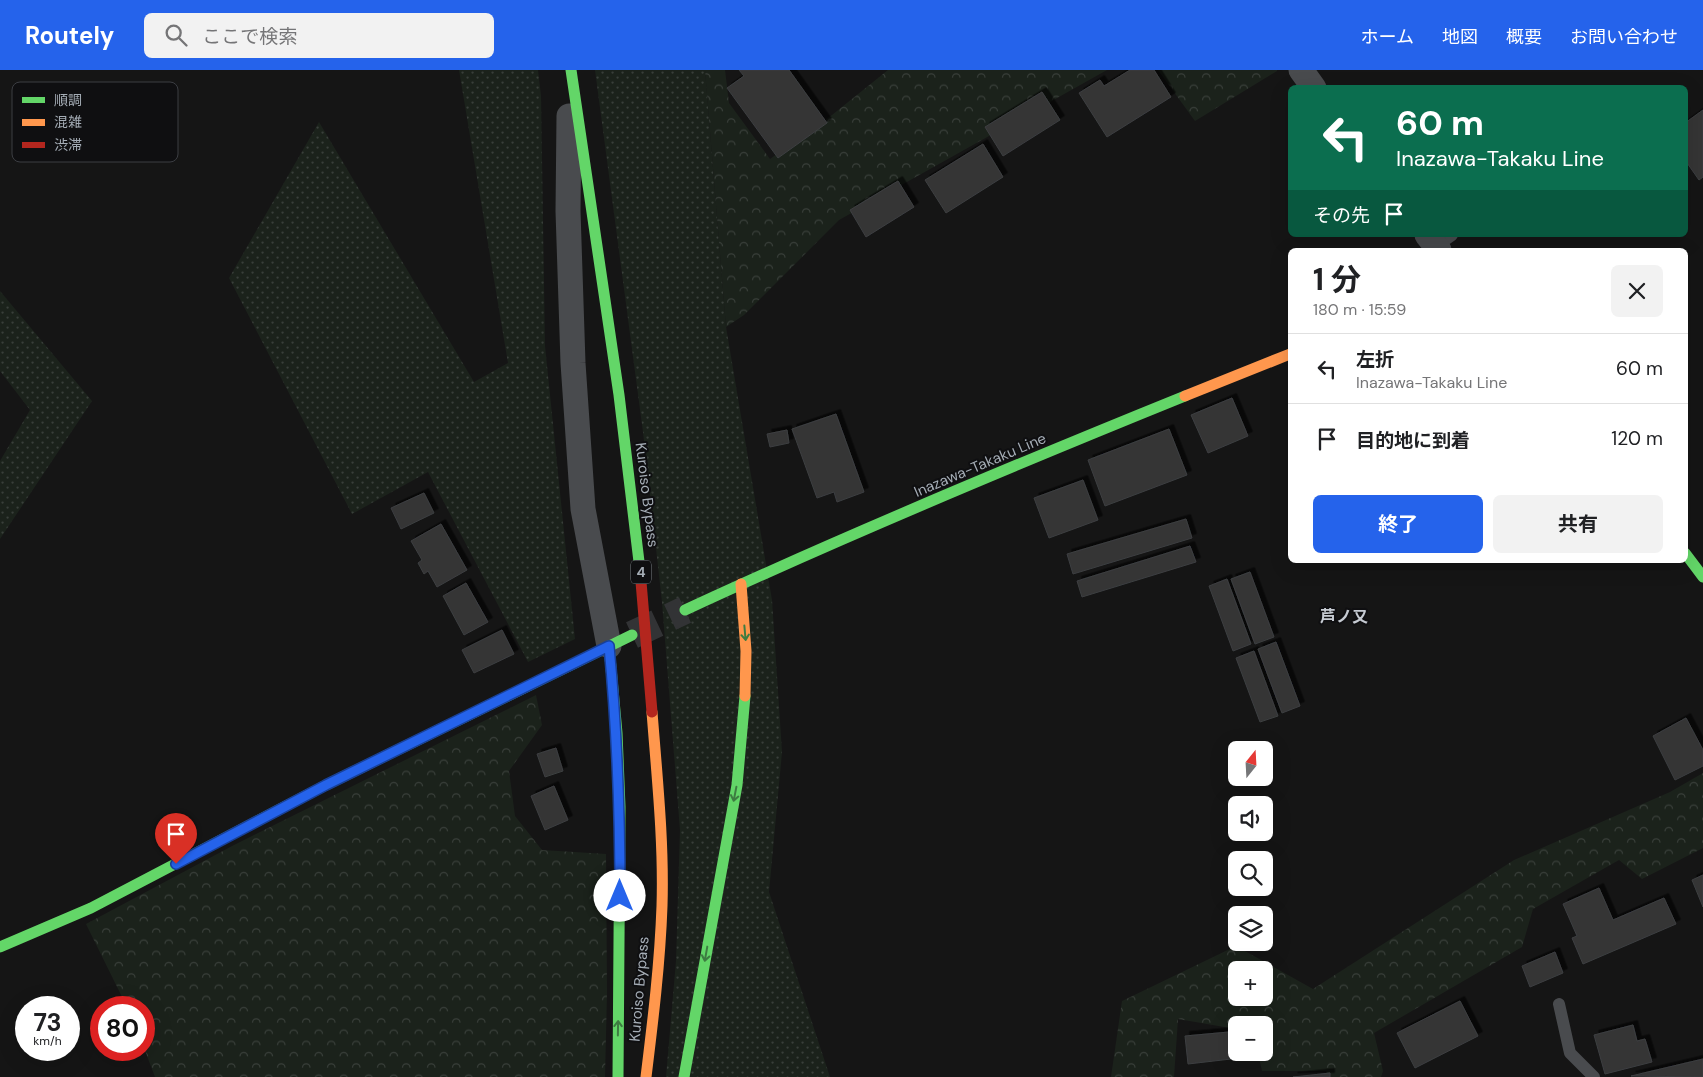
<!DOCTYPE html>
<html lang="ja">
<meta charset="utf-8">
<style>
:root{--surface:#fff;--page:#f2f2f2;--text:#202124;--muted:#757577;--line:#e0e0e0;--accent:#2563eb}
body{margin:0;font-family:"DM Sans","Noto Sans JP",sans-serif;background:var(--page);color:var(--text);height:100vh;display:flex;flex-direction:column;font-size:19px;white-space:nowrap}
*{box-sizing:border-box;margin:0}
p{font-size:16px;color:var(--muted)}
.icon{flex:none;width:28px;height:28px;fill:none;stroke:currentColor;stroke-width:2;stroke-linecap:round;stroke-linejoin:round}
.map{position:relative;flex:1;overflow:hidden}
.side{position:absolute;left:1288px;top:178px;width:400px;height:315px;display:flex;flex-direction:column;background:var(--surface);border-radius:8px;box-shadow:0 5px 20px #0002}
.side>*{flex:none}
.top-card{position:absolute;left:1288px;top:15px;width:400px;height:152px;border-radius:8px;box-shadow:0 5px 20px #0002;background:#0b6e4f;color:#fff;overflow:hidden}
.needle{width:32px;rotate:18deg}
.tools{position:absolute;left:1228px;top:671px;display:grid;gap:10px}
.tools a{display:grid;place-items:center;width:45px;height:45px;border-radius:8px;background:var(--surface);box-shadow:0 5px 20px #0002;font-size:25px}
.speed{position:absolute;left:15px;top:926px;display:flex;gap:10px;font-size:25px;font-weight:700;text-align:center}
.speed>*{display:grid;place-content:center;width:65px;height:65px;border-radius:50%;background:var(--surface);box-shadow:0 5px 20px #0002;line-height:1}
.speed small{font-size:12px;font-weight:400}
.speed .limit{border:8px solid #d22;background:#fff;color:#111}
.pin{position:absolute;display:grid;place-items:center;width:42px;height:42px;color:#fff;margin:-51px -21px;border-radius:50% 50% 50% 0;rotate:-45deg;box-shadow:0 0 5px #0007}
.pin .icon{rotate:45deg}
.me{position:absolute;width:55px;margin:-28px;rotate:0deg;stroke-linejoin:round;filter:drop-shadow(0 0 4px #0008)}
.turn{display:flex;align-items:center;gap:18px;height:105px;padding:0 25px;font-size:22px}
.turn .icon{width:65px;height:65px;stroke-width:2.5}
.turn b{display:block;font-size:35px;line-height:42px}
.then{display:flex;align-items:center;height:48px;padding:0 25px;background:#0003;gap:10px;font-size:19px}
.round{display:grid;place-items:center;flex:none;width:52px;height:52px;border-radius:8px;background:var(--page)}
.overview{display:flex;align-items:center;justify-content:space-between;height:85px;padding:0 25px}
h1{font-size:30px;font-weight:700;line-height:38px}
.action{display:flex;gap:10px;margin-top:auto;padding:10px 25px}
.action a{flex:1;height:58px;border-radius:8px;background:var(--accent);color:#fff;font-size:20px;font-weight:700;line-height:58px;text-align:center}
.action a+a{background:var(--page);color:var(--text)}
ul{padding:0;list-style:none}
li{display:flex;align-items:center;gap:15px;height:70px;padding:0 25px;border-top:1px solid var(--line)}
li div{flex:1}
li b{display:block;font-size:19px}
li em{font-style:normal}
header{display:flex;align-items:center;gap:30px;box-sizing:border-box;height:70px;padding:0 25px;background:var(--accent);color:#fff}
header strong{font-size:24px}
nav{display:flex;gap:28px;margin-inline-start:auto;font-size:18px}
.search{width:350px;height:45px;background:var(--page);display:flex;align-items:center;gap:12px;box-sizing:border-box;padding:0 18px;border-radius:8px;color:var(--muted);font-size:19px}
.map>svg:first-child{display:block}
.green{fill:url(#green-dots)}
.forest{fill:url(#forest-crowns);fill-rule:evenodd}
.building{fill:#343436;stroke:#3d3f41;filter:url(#shadow)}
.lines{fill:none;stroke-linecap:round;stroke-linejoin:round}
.secondary-tunnel{stroke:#323335;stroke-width:28;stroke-dasharray:28 14;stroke-linecap:butt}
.lane{stroke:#494b4e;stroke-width:12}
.street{stroke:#494b4e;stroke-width:25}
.fast{stroke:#63d668;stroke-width:11}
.slow{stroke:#ff974d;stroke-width:11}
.jam{stroke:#b3261e;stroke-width:11}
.oneway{stroke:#3d7c41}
.route-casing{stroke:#184099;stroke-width:12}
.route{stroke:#2563eb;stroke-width:9}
.labels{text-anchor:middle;stroke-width:4;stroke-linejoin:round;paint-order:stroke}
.shield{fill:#0f0f11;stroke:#787e84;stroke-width:1}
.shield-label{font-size:14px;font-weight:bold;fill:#a5adb6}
.street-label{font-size:15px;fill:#a5adb6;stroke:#0f0f11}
.neighbourhood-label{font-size:16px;font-weight:bold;fill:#c6cbd2;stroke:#0f0f11}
.key{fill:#0f0f11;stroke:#3c3e43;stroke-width:1}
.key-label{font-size:14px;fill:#a5adb6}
</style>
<header>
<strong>Routely</strong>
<div class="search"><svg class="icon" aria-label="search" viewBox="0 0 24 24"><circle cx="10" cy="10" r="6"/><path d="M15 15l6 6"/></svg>ここで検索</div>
<nav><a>ホーム</a><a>地図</a><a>概要</a><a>お問い合わせ</a></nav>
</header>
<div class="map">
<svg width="1703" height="1007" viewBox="0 0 1703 1007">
<defs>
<pattern id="green-dots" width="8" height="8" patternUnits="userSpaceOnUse" patternTransform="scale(1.25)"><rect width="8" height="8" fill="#1b221b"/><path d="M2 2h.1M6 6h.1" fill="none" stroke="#393f3a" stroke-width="1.8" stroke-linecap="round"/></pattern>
<pattern id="forest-crowns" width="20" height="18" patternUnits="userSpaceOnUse" patternTransform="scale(1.25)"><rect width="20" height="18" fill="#1b221b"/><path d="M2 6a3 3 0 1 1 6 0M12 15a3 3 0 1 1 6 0" fill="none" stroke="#393f3a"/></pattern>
<filter id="shadow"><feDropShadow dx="4.5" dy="-4.5" stdDeviation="0" flood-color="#0009"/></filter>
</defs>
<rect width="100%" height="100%" fill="#151515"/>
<path class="green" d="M459 0H538L541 26 545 276 575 569 528 592 428 402 352 444 229 208 319 52 474 312 508 293Z
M595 0H705L726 257 772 530 782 682 769 822 830 1007H666L676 891 680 760 662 532 643 362Z
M0 221 92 331 0 469V391L30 340 0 301Z"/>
<path class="forest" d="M705 0H725L729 33 770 89 832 45 888 0H1107L839 150 744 245 726 257Z
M1158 0H1277V1L1195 51Z
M536 625 542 655 509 701 515 746 542 780 606 784 607 923 605 1007H155L144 978V938L127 937 86 854 234 775Z
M1703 703V778L1642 809 1619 790 1533 839 1522 877 1374 963 1383 1001 1381 1007H1330L1326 1001H1262L1258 983 1264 982V955H1236V959L1178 949 1174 1007H1111L1122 931 1236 876 1313 919 1514 790 1670 722ZM1236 900H1264V928H1236Z"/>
<path class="building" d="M739 0H789L827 53 778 88 727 18 744 6Z
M1130 0H1154L1171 27 1107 67 1079 23 1100 10 1104 16Z
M1042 22 1060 50 1003 86 985 57Z
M1703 40V107L1699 110 1685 90V53Z
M983 74 1003 107 946 143 925 110Z
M898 111 914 137 866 167 850 140Z
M1232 328 1248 366 1208 383 1191 345Z
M836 344 864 422 837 432 834 422 817 428 792 359Z
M1169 359 1187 405 1105 436 1088 390Z
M787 360 789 373 770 377 767 364Z
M1083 410 1098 450 1049 468 1034 428Z
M424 423 434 443 401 459 391 438Z
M1186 449 1192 468 1073 504 1067 484Z
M441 454 467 500 437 517 428 501 424 504 418 493 422 490 411 471Z
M1190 476 1196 492 1082 527 1077 511Z
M1250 502 1274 567 1255 574 1231 509Z
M1227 509 1251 574 1233 581 1209 516Z
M466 513 488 552 464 565 443 526Z
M502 560 514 584 474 603 462 580Z
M1276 572 1300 636 1282 643 1258 579Z
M1254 581 1278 646 1260 652 1236 588Z
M1686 648 1703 680V696L1675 710 1653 666Z
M556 678 563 701 545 707 537 684Z
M554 716 568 750 545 760 531 726Z
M1703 805V837L1692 810Z
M1599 818 1613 850 1664 828 1676 854 1583 894 1572 868 1577 866 1563 834Z
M1555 882 1563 903 1530 917 1522 896Z
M1460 931 1478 966 1415 998 1397 963Z
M1633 955 1637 971 1645 969 1652 992 1605 1004 1594 965Z
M1229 962 1231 989 1188 994 1185 966Z
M1703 989V1007L1631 1006Z
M1330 1003V1007H1293Z"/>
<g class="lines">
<path class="secondary-tunnel" d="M632 565 685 540"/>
<path class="lane" d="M1436 176 1452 165
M1559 934 1570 983 1594 1007"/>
<path class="street" d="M1301 0 1314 18
M569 46 568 141 573 293 583 439 609 576
M1427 165 1439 180"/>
<path class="fast" d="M571 0 619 325 640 500
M1685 483 1703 507
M685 540C849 464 1017 394 1185 326
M609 576 617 663 620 737 618 1007
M0 877 91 838 326 715 632 565
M684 1007 737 715 745 626"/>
<path class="slow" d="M1185 326 1290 284
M741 514 746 581 745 626
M646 1007C653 950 660 893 662 836 664 772 657 707 652 642"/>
<path class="jam" d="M640 500 652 642"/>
</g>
<defs><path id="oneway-shaft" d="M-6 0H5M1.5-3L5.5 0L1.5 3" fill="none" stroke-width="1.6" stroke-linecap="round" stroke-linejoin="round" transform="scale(1.25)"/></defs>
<g class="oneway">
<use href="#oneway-shaft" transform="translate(745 563) rotate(85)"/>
<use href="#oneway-shaft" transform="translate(735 724) rotate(101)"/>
<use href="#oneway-shaft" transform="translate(706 884) rotate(100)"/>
<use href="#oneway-shaft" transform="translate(618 958) rotate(-89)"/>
</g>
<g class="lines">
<g class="route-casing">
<path id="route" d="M176 794 326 715 609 576C617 660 620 741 620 826"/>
</g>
<use href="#route" class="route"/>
</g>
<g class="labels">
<rect class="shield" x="631" y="490.5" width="20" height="23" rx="4"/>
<g class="shield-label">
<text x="641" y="507">4</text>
</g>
<g class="street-label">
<text transform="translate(980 395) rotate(-23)" y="5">Inazawa-Takaku Line</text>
<text transform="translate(647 425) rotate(83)" y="5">Kuroiso Bypass</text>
<text transform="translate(639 919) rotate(-85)" y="5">Kuroiso Bypass</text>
</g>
<g class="neighbourhood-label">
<text x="1344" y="552">芦ノ又</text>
</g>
</g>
<rect x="12" y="12" width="166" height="80" rx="8" class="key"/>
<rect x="22" y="27" width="23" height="6" fill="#63d668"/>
<rect x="22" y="49" width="23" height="7" fill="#ff974d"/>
<rect x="22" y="72" width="23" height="6" fill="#b3261e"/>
<g class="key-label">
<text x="54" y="35">順調</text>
<text x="54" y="57">混雑</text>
<text x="54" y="80">渋滞</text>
</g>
</svg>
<div class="tools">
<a><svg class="needle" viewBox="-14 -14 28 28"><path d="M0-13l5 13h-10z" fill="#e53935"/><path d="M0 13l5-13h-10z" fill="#757577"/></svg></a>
<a><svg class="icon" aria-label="sound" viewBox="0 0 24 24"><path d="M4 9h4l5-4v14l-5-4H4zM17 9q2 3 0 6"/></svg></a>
<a><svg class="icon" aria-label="search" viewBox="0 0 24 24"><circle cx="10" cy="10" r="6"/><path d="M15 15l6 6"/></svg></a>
<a><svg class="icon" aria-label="layers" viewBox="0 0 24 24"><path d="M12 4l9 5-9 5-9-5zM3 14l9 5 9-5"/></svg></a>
<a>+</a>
<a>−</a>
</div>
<div class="speed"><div>73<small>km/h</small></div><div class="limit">80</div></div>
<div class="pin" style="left:176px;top:794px;background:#d93025"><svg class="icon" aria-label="arrive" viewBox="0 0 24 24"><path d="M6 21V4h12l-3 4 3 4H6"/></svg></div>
<svg class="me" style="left:620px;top:826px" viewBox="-20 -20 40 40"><circle r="19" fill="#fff"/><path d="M0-13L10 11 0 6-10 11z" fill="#2563eb"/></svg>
<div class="top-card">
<div class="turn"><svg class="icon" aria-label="left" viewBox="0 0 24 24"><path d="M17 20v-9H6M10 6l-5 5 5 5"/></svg><div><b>60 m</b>Inazawa-Takaku Line</div></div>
<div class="then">その先<svg class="icon" aria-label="arrive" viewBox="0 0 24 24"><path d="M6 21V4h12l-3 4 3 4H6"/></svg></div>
</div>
<section class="side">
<div class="overview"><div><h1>1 分</h1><p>180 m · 15:59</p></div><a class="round"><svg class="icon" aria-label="close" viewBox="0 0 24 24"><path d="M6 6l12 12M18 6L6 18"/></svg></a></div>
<ul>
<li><svg class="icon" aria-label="left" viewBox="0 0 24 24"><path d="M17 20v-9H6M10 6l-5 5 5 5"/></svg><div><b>左折</b><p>Inazawa-Takaku Line</p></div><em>60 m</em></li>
<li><svg class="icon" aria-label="arrive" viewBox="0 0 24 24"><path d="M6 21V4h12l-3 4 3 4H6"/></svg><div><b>目的地に到着</b></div><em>120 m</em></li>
</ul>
<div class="action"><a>終了</a><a>共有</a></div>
</section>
</div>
